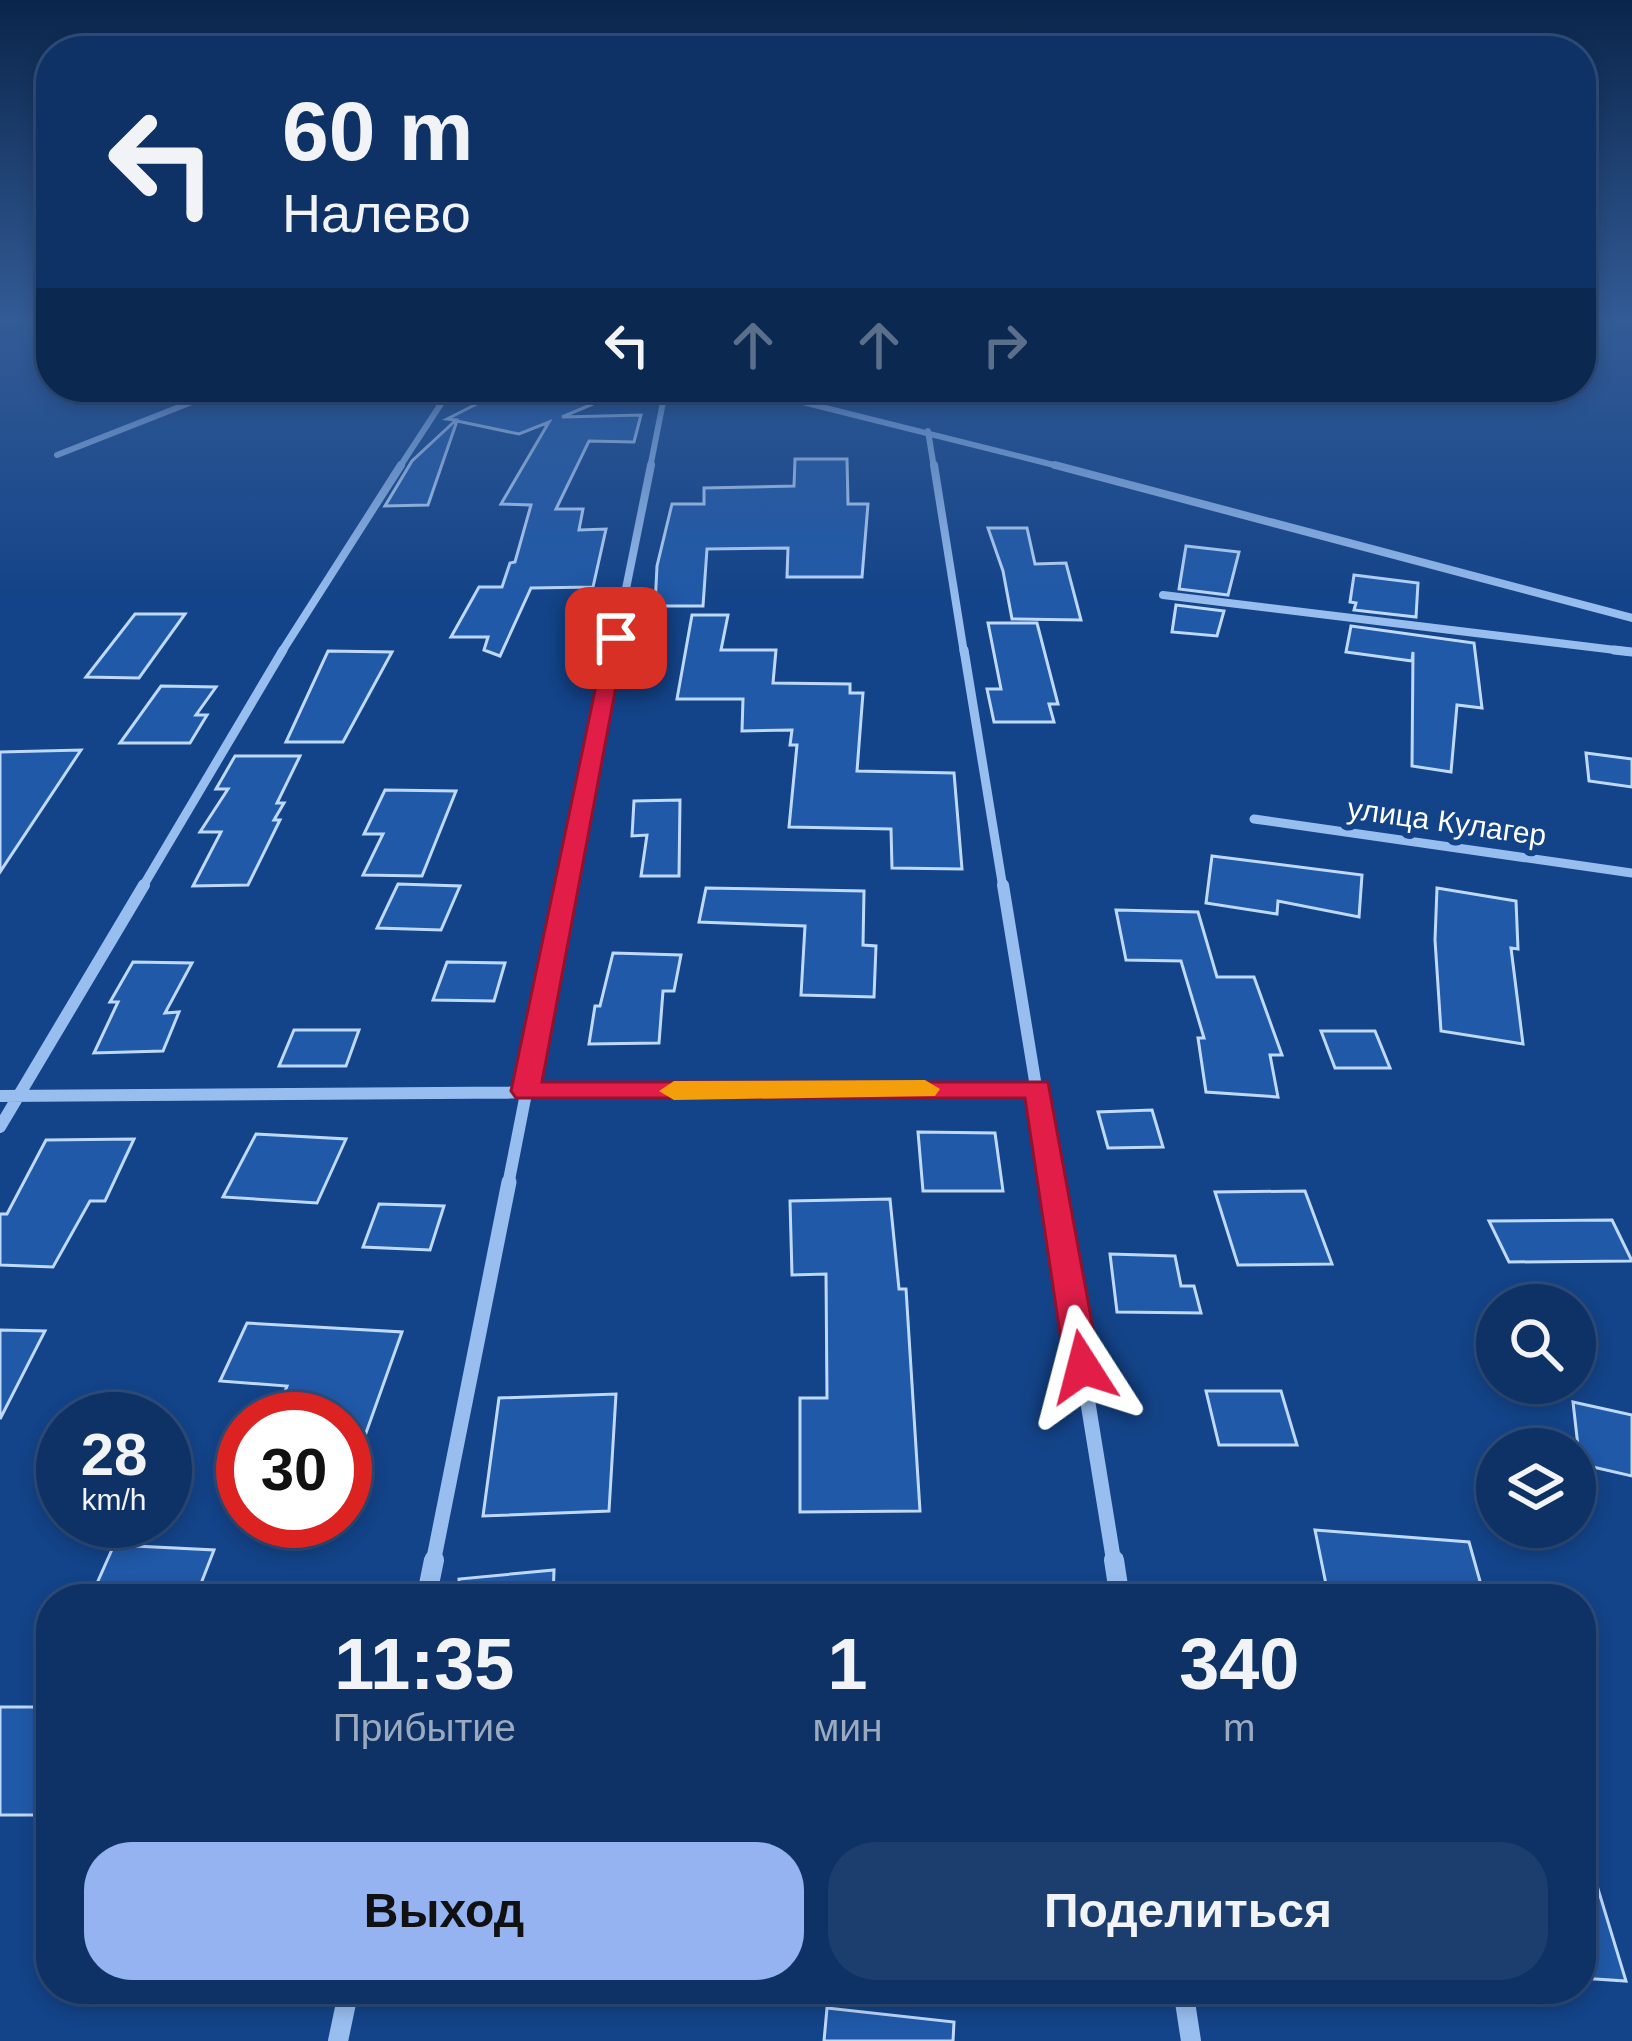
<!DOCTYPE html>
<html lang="ru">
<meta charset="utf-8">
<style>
:root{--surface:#0e3266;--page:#1c3e6f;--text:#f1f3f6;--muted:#9baabf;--line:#2e4d7a;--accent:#95b2f1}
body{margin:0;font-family:Arial,sans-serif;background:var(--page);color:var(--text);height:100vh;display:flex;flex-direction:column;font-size:45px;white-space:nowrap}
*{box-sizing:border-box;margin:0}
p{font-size:39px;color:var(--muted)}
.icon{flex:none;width:66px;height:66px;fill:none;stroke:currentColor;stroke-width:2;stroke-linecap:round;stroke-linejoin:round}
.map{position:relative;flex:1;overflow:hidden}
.side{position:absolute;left:36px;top:1584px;width:1560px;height:420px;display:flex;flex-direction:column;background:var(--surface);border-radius:48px;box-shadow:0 6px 18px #0003,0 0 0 3px var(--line)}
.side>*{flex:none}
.guide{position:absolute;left:36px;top:36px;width:1560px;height:366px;border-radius:48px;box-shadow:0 6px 18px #0003,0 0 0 3px var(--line);background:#0e3266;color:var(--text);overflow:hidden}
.controls{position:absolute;left:1476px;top:1284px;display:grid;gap:24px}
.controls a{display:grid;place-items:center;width:120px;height:120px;border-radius:50%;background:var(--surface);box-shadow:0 6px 18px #0003,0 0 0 3px var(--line);font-size:60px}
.speed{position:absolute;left:36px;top:1392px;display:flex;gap:24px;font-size:60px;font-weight:700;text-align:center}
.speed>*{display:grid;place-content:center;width:156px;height:156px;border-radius:50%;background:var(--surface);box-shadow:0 6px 18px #0003,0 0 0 3px var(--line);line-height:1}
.speed small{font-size:30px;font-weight:400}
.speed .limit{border:18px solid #d22;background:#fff;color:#111}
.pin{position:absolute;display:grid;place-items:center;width:102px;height:102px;color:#fff;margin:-51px;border-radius:24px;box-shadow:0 6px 18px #0006}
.me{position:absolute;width:132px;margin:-66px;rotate:351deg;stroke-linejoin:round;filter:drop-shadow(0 0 9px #0008)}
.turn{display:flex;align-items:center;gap:42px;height:252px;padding:0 48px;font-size:54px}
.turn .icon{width:156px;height:156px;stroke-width:2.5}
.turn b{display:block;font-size:84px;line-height:102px}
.lanes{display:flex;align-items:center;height:114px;padding:0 48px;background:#0003;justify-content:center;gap:60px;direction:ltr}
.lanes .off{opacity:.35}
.eta{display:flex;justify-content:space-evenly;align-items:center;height:204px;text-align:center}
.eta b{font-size:72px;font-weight:600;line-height:84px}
.cta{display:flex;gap:24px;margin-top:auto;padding:24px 48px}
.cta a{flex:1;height:138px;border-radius:48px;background:var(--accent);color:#111;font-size:48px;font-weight:600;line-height:138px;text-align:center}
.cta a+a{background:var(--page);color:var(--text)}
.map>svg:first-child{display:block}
.building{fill:#2059a8;stroke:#bed9fc;stroke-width:3}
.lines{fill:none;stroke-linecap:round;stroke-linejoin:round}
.street-far5{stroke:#98bef0;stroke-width:6}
.street-far4{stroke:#98bef0;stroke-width:8}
.street-far3{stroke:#98bef0;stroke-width:9}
.street-far2{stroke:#98bef0;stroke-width:12}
.street-far1{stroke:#98bef0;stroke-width:15}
.street{stroke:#98bef0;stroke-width:20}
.route{fill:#e11d48;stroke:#92132f;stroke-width:3}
.slow{fill:#f59e0b}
.labels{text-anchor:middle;stroke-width:12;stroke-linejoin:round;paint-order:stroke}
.street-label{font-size:30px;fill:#fff;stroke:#134388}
</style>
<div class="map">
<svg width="1632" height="2041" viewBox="0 0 1632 2041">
<rect width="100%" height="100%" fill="#134388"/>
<path class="building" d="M510 387H633L562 417 641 415 634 442 589 441 556 509H583L579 530 606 529 593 587 531 588 500 656 484 650 488 637H451L479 587H502L510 563 515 562 531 505 501 504 549 422 519 434 457 421 428 505 385 506 412 461 456 420 447 419Z
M795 459H847L848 504H868L862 577H787L788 548 707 549 703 606H655L657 566 672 504H704V488L794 486Z
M988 528H1027L1035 564 1066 563 1081 620 1012 619 1003 571Z
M1186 546 1239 552 1228 595 1179 589Z
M1354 575 1418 583 1416 617 1354 610 1356 603 1350 602Z
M1176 605 1224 611 1217 636 1172 632Z
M135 614H185L139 678 86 677Z
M692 615H728L721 650H776L773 683 850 684V693H863L857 771 954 773 962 869 892 868 891 829 789 827 797 745H790L792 730 742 731 743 699H677Z
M988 623H1037L1058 704H1049L1054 722H994L987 689H1001Z
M1351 626 1474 643 1482 708 1457 705 1451 772 1412 766 1413 652 1412 661 1346 652Z
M328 651 392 652 343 742H286Z
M161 686 216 687 196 715H207L190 743H120Z
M81 750 0 872V752Z
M1586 753 1632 759V787L1589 781Z
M235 756H300L277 803H284L274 820H280L248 885 193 886 221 832H200L228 789H216Z
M385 790 456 791 422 876 363 875 383 834H364Z
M680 800 679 876H641L647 835 632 836 634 801Z
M1212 856 1362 875 1359 917 1278 901 1277 914 1206 903Z
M398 884 460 886 441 930 377 928Z
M706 888 864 891 863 945 876 946 874 997 801 995 805 926 699 922Z
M1437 888 1516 901 1518 949 1511 948 1523 1044 1441 1031 1435 940Z
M1116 910 1198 912 1217 977H1254L1282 1055H1270L1278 1097 1206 1092 1198 1038H1204L1181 961 1126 960Z
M613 953 681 955 674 991H663L659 1043 589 1044 595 1006H600Z
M133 962 192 963 165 1013 179 1012 163 1051 94 1053 118 1002H110Z
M447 962 505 963 494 1001 433 1000Z
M294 1030H359L346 1066H279Z
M1321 1031H1375L1390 1068H1335Z
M1152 1110 1163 1147 1108 1148 1098 1112Z
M918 1132 995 1133 1003 1191H923Z
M256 1134 346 1139 317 1203 223 1197Z
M134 1139 105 1201H90L53 1267 0 1265V1214H7L46 1140Z
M1305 1191 1332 1264 1238 1265 1215 1192Z
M890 1199 899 1289H906L920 1511 800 1512V1398H827L826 1274 792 1275 790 1201Z
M379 1204 444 1206 430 1250 363 1247Z
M1612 1220 1632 1261 1509 1262 1489 1221Z
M1110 1254 1175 1256 1181 1286H1194L1201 1313 1117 1312Z
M247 1323 402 1332 351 1475 345 1474V1419H274L287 1386 220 1381Z
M0 1330 45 1331 0 1419Z
M1206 1391H1281L1297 1445H1219Z
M616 1394 609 1511 483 1516 499 1398Z
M1573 1402 1632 1415V1476L1580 1464Z
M1315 1530 1469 1542 1485 1599H1329Z
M114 1545 214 1550 195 1599H90Z
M554 1570 553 1599H460L459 1579Z
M0 1707H51V1815H0Z
M1588 1856 1626 1981 1581 1978V1857Z
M827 2008 954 2022 953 2041H824Z"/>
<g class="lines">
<path class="street-far5" d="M742 387 1066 468
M928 431 934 468
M57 455 230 387
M399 468 452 387
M650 468 666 387"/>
<path class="street-far4" d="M934 465 964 653
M1055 465 1632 618
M1163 595 1632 652
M281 653 401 465
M613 653 651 465"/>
<path class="street-far3" d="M964 650 1003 888
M1614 650 1632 652
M1254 819 1632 873
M142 888 283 650
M567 888 614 650"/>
<path class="street-far2" d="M1003 885 1052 1185
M0 1096 1038 1089
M0 1127 144 885
M508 1185 567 885"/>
<path class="street-far1" d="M1052 1182 1114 1563
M433 1563 509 1182"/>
<path class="street" d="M1114 1560 1120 1599
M426 1599 434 1560
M1183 1989 1191 2041
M338 2041 349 1989"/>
</g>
<linearGradient id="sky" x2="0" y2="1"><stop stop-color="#0a254b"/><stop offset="0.53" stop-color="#335b96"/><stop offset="1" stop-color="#335b96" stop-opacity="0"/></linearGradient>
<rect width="1632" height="606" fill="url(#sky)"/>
<path class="route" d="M616 632 625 638 542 1082H1048L1100 1367 1095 1377 1083 1381 1070 1377 1065 1367 1025 1098H516L511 1091 606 638Z"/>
<path class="slow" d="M925 1080 940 1089 935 1096 674 1100 659 1091 674 1081Z"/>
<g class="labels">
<g class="street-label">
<text transform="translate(1447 822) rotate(8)" y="10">улица Кулагер</text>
</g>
</g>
</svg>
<div class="controls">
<a><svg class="icon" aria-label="search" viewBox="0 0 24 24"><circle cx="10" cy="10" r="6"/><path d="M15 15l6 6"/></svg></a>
<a><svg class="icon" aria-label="layers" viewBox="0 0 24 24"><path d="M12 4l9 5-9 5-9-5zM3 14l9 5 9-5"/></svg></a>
</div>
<div class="speed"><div>28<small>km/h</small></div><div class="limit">30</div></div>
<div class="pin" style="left:616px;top:638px;background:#d93025"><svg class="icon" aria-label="arrive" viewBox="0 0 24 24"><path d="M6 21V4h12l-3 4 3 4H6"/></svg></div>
<svg class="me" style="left:1083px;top:1367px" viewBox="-20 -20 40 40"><path d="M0-17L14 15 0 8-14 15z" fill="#e11d48" stroke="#fff" stroke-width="4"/></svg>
<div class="guide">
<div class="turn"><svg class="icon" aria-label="left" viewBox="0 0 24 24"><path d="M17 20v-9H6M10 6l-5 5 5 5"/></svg><div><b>60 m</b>Налево</div></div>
<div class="lanes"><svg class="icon" aria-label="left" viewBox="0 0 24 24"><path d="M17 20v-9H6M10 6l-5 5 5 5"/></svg><svg class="icon off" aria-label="ahead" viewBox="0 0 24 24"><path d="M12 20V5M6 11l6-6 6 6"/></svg><svg class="icon off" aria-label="ahead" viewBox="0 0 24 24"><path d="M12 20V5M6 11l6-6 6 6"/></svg><svg class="icon off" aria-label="right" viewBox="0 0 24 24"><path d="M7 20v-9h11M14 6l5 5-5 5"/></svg></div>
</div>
<section class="side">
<div class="eta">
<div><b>11:35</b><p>Прибытие</p></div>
<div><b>1</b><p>мин</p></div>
<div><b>340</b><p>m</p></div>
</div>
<div class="cta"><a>Выход</a><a>Поделиться</a></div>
</section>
</div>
